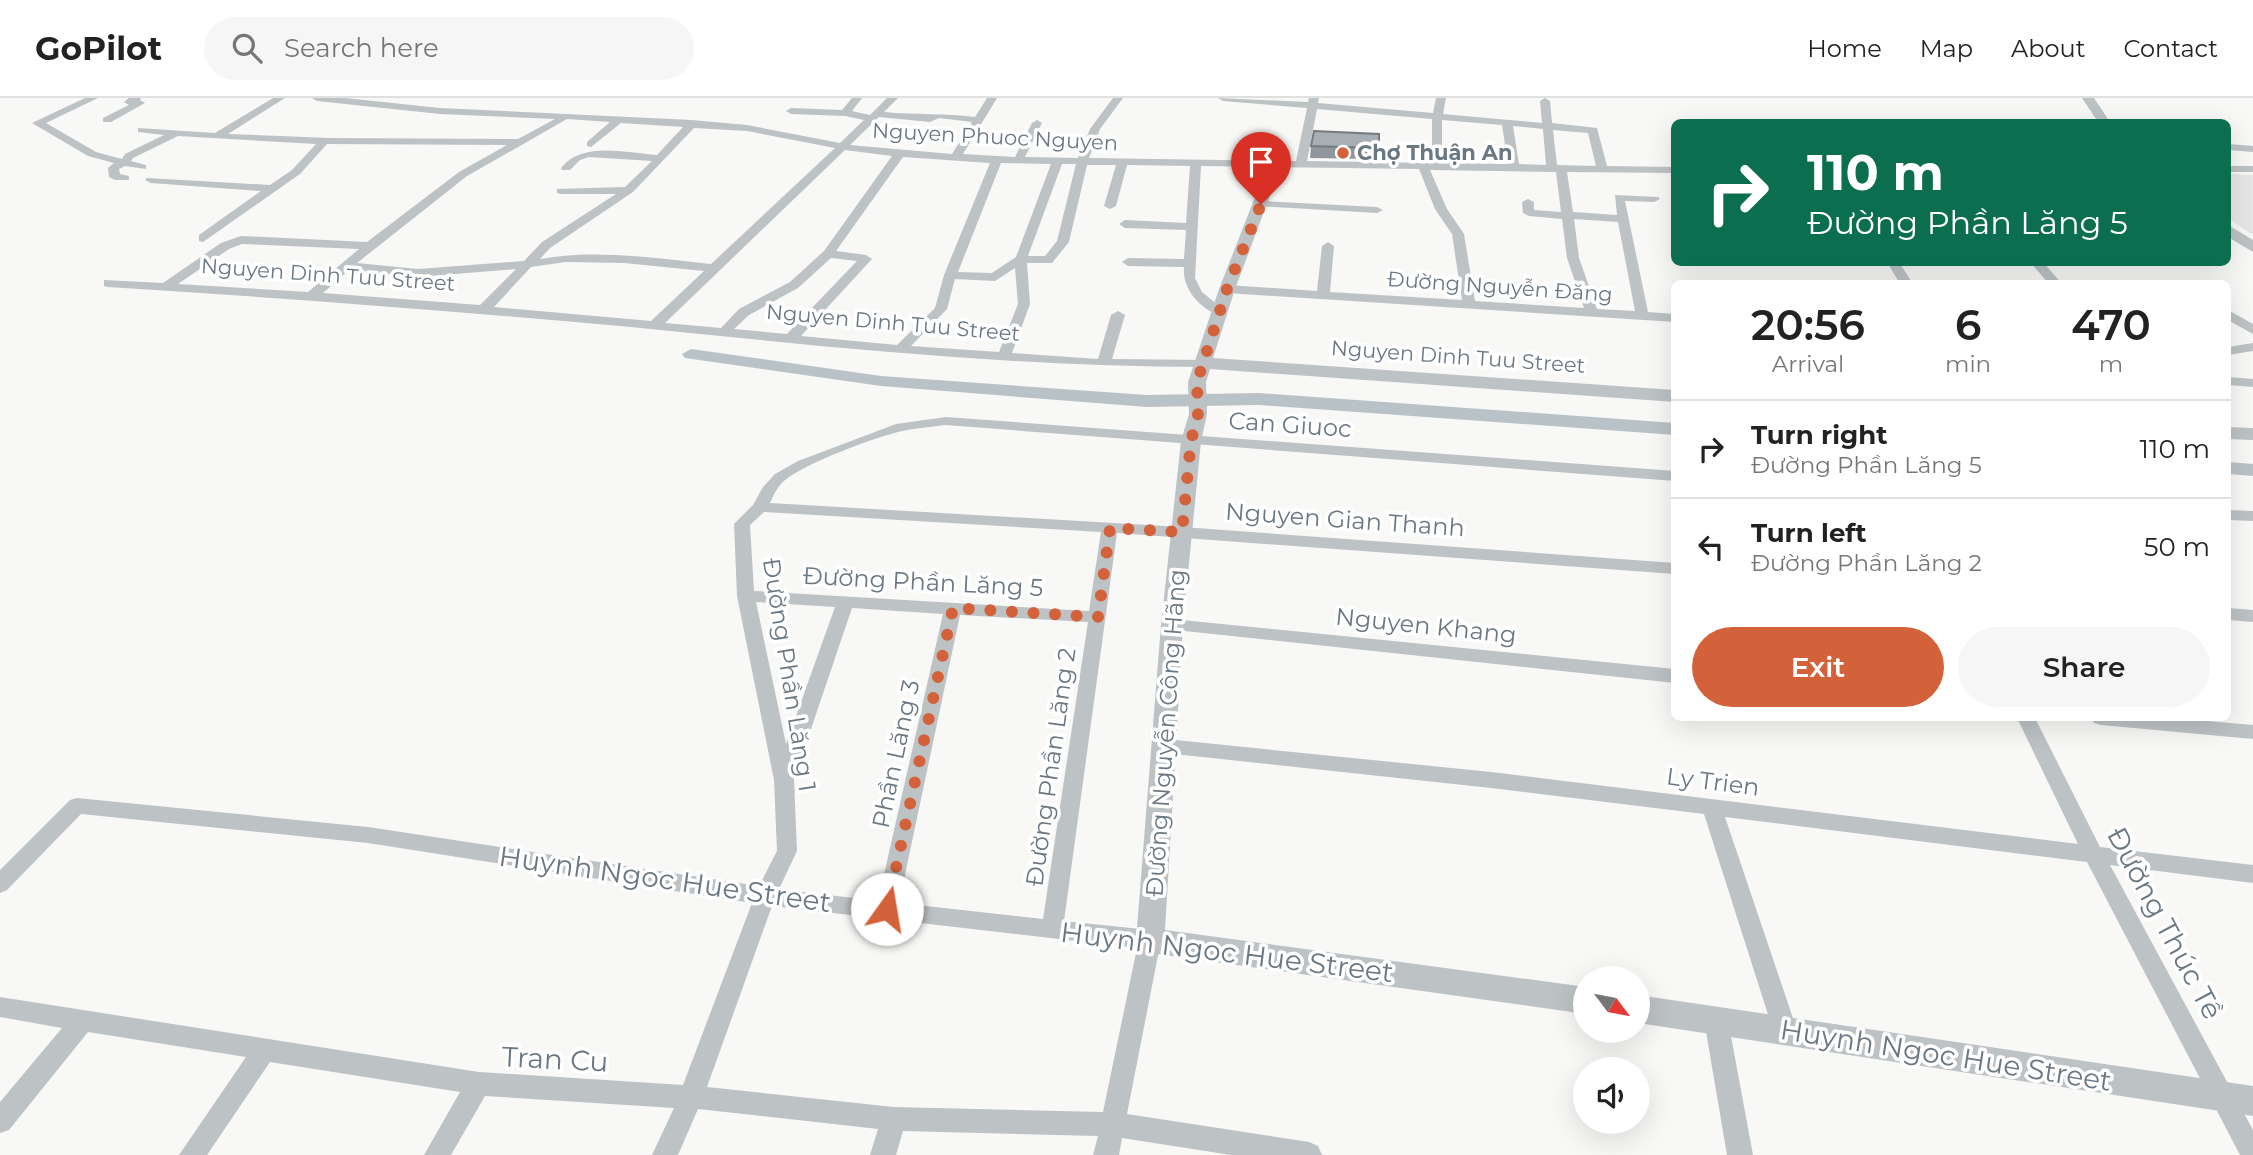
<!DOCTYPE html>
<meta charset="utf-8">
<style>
:root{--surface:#fff;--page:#f6f6f6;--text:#222;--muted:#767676;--line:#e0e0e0;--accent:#d3613a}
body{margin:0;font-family:Montserrat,sans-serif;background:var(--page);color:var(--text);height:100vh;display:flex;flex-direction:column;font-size:26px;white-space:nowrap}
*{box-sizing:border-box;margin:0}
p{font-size:23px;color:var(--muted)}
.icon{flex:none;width:38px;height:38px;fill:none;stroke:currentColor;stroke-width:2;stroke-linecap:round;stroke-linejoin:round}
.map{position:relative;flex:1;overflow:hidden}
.sheet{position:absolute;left:1671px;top:182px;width:560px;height:441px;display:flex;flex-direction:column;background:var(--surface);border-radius:10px;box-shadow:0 7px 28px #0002}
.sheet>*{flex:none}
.hud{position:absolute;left:1671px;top:21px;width:560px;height:147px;border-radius:10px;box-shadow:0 7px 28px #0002;background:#0b6e4f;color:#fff;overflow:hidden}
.needle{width:46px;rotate:122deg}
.controls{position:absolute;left:1573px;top:868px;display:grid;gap:14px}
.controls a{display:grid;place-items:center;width:77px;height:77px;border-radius:50%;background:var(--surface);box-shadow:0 7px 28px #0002;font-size:35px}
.pin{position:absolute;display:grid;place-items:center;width:60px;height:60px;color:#fff;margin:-72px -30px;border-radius:50% 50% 50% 0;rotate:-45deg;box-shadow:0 0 7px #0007}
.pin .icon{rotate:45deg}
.me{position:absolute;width:77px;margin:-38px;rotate:13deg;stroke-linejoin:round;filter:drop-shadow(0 0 5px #0008)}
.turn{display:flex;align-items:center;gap:24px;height:147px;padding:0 21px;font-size:32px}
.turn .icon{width:91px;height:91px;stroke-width:2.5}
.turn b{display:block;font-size:49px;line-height:60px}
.eta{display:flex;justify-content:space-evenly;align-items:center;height:119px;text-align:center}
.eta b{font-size:42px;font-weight:600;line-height:49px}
.action{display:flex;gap:14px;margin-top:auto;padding:14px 21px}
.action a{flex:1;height:80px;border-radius:42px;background:var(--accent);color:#fff;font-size:28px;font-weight:600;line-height:80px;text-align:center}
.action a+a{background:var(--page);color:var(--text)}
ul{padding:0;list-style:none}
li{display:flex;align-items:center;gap:21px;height:98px;padding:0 21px;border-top:2px solid var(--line)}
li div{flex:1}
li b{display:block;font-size:26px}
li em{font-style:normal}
header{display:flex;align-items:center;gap:42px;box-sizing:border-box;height:98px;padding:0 35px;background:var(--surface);border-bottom:2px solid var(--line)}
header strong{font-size:33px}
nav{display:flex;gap:38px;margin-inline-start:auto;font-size:24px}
.search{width:490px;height:63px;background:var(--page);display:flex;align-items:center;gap:18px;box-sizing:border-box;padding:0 24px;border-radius:38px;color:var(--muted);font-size:26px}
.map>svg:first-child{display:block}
.built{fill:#e6e7e6}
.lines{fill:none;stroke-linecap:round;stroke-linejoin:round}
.canal{fill:#b9c3c7;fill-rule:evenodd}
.minor{fill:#bdc2c5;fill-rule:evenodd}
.tertiary{fill:#bdc2c5;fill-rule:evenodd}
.wall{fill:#90969b}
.building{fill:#a8afb4;stroke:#767a7e;stroke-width:2}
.route{stroke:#d3613a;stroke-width:12;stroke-dasharray:0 21.6}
.poi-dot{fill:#d3613a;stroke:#fff;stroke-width:2.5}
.labels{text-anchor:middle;stroke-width:7;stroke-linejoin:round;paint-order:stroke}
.far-street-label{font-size:21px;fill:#6a7884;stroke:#fff}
.far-poi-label{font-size:21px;font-weight:bold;fill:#6a7884;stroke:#fff;text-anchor:start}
.street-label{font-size:24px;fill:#6a7884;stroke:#fff}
.near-street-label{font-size:28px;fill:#6a7884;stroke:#fff}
</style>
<header>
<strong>GoPilot</strong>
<div class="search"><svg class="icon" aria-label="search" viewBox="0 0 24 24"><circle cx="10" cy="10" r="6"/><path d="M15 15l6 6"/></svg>Search here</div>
<nav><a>Home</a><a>Map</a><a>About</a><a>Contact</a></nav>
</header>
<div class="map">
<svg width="2253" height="1057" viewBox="0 0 2253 1057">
<rect width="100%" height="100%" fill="#f8f8f6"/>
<path class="built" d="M2228 76 2253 77V137L2228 120Z"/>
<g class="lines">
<path class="canal" d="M691 251 881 278 1147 297 1259 295 1675 325V337L1259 307 1147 309 881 288 685 260 682 256Z
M2228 364 2253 366V378L2228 376Z"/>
<path class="minor" d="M85 0H98L46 25 96 54 122 61 125 56 164 37 138 34V30L215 35 273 0H285L228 36 330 40 518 41 555 21 440 16 317 3 312 0H345L440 10 692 22 747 27 840 45 864 22 845 18 791 16 786 13 791 10 842 12 852 0H862L852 13 870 17 887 0H898L884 14C916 17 944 15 975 19L987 0H997L963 56 1015 59 1032 25 1037 22 1042 25 1025 59 1078 60 1090 31 1113 0H1123L1100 31 1089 60 1296 63 1307 10 1223 3 1218 0 1308 4 1309 0H1319L1318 5 1433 15 1436 0H1446L1443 16 1542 25 1540 3 1545 0 1550 3 1552 25 1597 30 1607 68 1675 69V75L1567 74 1573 114 1617 117 1615 97 1658 99 1660 101 1654 104 1625 103 1648 214 1675 216V224L1227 195 1221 191 1227 187 1317 193 1322 148 1328 144 1334 148 1330 194 1462 202 1452 136 1435 111 1419 71 1201 68 1195 180 1202 194 1225 213 1219 217C1199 210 1182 190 1184 169L1128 168 1122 164 1128 160 1184 161 1186 132 1125 130 1119 126 1125 122 1186 125 1190 68 1127 67 1116 108 1110 111 1104 108 1116 67H1087L1069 144 1052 165H1027L1030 206 1012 255 1098 261 1111 217 1118 213 1125 217 1112 261 1208 262V268L1203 269C1011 269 821 248 631 229 456 213 282 200 108 189L104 188V182L163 185 221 145 241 138 367 144 459 74 507 47 327 46 300 76 203 144 199 143V137L261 93 151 85 145 82 147 80 270 87 292 72 316 46 178 38 133 60 131 63 146 67V71L125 68 119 71 120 76 129 78V82H115L109 79 108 70 114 65 88 58 32 25ZM1317 11 1432 21V65L1307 63ZM879 19 930 24 939 20 972 24 952 56 850 47ZM567 21 610 24 587 44V48L591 49 621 25 683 29 657 57C625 55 583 43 561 70L562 72H570L580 62 589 59 652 63 625 89 557 91V95L561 96H616L542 144 524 163 418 171 357 165 467 78ZM1442 22 1502 27 1508 66 1442 65ZM1513 28 1543 31 1546 67 1519 66ZM694 30 747 33 835 50 711 166C655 160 596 151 540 161L550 150 633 94ZM1553 32 1588 35 1596 68 1557 67ZM845 52 892 58 824 153 790 184 739 211 721 230 665 225ZM903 59 990 65 944 177 935 210 897 247 801 238 872 161 866 157 836 153ZM1001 65 1051 66 1016 159 992 175 958 174ZM1062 66H1076L1057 143 1045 158H1028ZM1430 72 1556 74 1561 114 1534 112V104L1528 101 1522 104 1523 115 1529 118 1562 121 1567 160 1584 210 1475 203 1464 136 1447 111ZM1574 121 1618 124 1635 213 1597 211 1579 160ZM242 146 359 151 308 194 178 186 229 151ZM831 160 857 163 787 236 734 231 749 217 798 190ZM566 164 624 165 704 173 651 223 494 209 531 169ZM1015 170 1018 206 999 254 911 248 947 211 955 181 995 183ZM516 171 480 207 323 195 349 172 418 179Z
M129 0H141L140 2 145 5 111 24H103V20L129 7 124 4Z
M2228 46 2253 48V54L2228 52Z
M2228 68H2253V74H2228Z
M1261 103 1377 109 1383 112 1377 115 1257 108 1255 106Z
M1887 164H1899L1913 186H1900Z
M2030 164H2043L2062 186H2049Z
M2228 212 2253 226V236L2228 222Z
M2253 245V253L2228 257V249Z
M2228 279 2253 281V289L2228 287Z
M946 319 1675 373V383L946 327C932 329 916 330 902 333 873 340 808 364 785 382 778 388 774 396 770 405L1182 429 1675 465V476L1117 435 1064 823 1150 832 1158 835 1161 842 1127 1016 1309 1044 1318 1048 1322 1057H1231L1122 1040 1119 1057H1093L1098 1038 903 1033 896 1057H870L878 1031 698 1011 678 1057H652L674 1010 485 998 451 1057H424L460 994 270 964 207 1057H179L246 959 88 934 9 1032 0 1035V1004L62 930 0 919V899L479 974 683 987 752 805 368 745 81 716 7 792 0 795V772L70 702 77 700 368 729 759 788 777 753 774 682 737 498 734 426 753 407 763 389 775 376 798 363 896 326ZM764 414 1101 434 1089 513 754 493 750 427ZM756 504 835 509 786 646ZM852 510 943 516 878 803 779 791 797 753 794 681ZM960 517 1088 524 1043 821 899 805ZM772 808 1137 850 1103 1014 894 1009 707 989Z
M2228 412 2253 413V423L2228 422Z
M2228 510 2253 512V524L2228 522Z
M1172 521 1675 571V585L1166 531 1163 527Z
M2017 620H2035L2100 749 2253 767V785L2110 767 2253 1032V1057H2240L2087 764 1725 719 1797 932 1793 940 1785 943 1777 940 1773 932 1704 716 1491 690 1165 655 1158 653 1155 648 1158 643 1165 641 1491 674 2078 746Z
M2092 620H2173L2253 627V641L2101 627 2094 625Z
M1716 911 1724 914 1728 922 1753 1057H1727L1704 922 1708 914Z"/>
<path class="tertiary" d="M2082 0H2094L2110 24H2098Z
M1275 62 1282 66 1235 191 1213 260 1675 292V304L1210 271 1206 284 1207 316 1201 343 1183 527 1165 832 1586 889V916L1150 855 1140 851 1136 842 1161 527 1181 343 1189 316 1188 284 1219 191 1268 66Z
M2228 127 2253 142V154L2228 139Z
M2228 329 2253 330V342L2228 341Z
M1638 897 2253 988V1018L1638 925Z"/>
</g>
<path class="wall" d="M1311 48 1379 50 1377 61 1310 60Z"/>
<path class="building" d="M1314 33 1379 36V50L1311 48Z"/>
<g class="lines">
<path class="route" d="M887 811 953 510 1098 519 1110 430 1182 434 1191 343 1198 316 1197 284 1227 191 1261 106"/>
</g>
<circle class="poi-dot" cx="1343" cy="55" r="7"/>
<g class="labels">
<g class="far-street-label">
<text transform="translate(995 39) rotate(3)" y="7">Nguyen Phuoc Nguyen</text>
<text transform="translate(328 177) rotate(4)" y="7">Nguyen Dinh Tuu Street</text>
<text transform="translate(1500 189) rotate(4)" y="7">Đường Nguyễn Đăng</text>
<text transform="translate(893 225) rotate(5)" y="7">Nguyen Dinh Tuu Street</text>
<text transform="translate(1458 259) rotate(4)" y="7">Nguyen Dinh Tuu Street</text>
</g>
<g class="far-poi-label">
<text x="1357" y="62">Chợ Thuận An</text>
</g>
<g class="street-label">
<text transform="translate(1290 327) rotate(4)" y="8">Can Giuoc</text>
<text transform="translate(1345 422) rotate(4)" y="8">Nguyen Gian Thanh</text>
<text transform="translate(923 484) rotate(3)" y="8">Đường Phần Lăng 5</text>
<text transform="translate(1426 528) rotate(6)" y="8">Nguyen Khang</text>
<text transform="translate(789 577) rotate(81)" y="8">Đường Phần Lăng 1</text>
<text transform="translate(1166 635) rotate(-86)" y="8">Đường Nguyễn Công Hãng</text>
<text transform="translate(896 656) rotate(-78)" y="8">Phần Lăng 3</text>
<text transform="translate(1051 669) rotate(-82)" y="8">Đường Phần Lăng 2</text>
<text transform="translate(1713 684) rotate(7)" y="8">Ly Trien</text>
</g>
<g class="near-street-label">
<text transform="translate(665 781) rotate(8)" y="10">Huynh Ngoc Hue Street</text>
<text transform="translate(2165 825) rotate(62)" y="10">Đường Thúc Tề</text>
<text transform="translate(1227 854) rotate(7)" y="10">Huynh Ngoc Hue Street</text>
<text transform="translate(1946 957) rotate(9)" y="10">Huynh Ngoc Hue Street</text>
<text transform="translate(555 961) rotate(3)" y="10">Tran Cu</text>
</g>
</g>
</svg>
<div class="controls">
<a><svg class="needle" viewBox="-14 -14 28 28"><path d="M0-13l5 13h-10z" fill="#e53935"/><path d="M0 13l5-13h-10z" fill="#767676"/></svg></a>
<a><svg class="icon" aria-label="sound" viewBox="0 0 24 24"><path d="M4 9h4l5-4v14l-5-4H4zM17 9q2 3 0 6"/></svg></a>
</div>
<div class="pin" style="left:1261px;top:106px;background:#d93025"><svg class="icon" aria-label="arrive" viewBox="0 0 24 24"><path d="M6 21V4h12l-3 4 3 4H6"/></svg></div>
<svg class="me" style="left:887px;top:811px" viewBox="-20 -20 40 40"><circle r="19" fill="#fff"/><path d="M0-13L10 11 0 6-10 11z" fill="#d3613a"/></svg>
<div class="hud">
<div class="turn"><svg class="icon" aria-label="right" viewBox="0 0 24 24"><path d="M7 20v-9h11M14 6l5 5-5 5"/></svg><div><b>110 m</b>Đường Phần Lăng 5</div></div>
</div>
<section class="sheet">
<div class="eta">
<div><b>20:56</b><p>Arrival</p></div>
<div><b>6</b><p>min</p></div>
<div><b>470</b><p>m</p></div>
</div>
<ul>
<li><svg class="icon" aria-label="right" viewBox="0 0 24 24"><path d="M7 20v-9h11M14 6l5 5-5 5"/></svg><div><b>Turn right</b><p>Đường Phần Lăng 5</p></div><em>110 m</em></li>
<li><svg class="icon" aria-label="left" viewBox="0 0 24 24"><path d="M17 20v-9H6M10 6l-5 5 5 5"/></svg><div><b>Turn left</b><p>Đường Phần Lăng 2</p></div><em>50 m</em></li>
</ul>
<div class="action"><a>Exit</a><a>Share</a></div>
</section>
</div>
